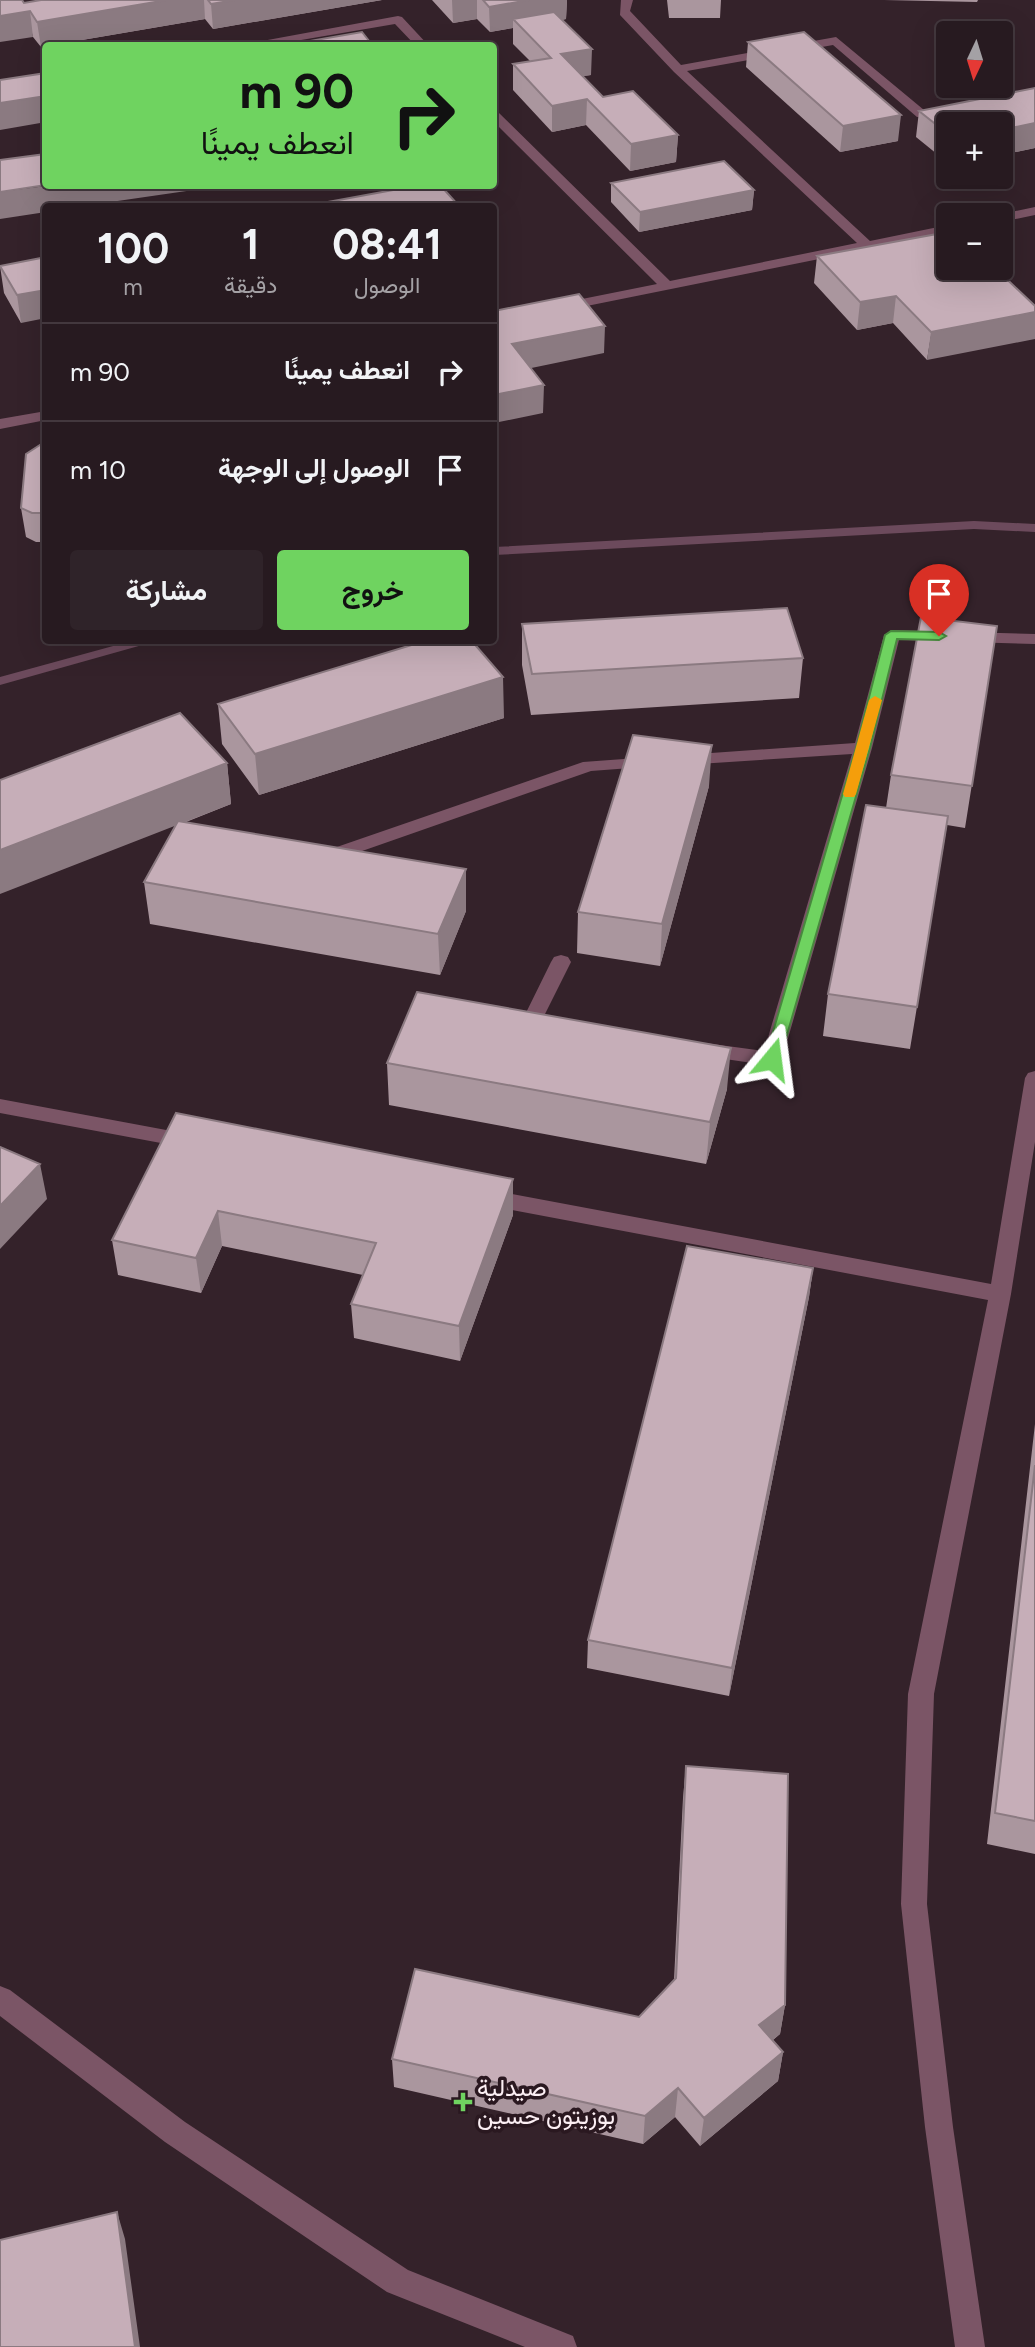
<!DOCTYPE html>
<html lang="ar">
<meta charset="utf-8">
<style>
:root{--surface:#271a20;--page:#2f2329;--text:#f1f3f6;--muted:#a4a1a5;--line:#43383e;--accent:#6fd360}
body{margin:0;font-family:Figtree,Vazirmatn,sans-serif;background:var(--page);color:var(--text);direction:rtl;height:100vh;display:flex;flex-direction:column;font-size:26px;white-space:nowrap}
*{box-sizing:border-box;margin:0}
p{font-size:23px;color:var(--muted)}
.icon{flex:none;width:38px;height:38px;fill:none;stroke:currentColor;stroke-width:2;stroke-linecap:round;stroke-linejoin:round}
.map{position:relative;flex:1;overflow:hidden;direction:ltr}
.sheet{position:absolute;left:42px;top:203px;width:455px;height:441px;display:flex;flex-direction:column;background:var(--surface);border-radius:7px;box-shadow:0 7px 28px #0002,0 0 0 2px var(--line);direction:rtl}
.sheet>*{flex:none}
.banner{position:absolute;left:42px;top:42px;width:455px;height:147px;border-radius:7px;box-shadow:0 7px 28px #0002,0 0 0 2px var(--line);direction:rtl;background:#6fd360;color:#111;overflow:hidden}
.needle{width:46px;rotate:184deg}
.tools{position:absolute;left:936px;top:21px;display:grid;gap:14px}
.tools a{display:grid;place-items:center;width:77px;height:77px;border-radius:7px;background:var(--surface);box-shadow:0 7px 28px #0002,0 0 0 2px var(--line);font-size:35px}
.pin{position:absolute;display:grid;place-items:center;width:60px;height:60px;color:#fff;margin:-72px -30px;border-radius:50% 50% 50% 0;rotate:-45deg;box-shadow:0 0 7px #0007}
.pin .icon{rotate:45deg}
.me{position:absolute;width:77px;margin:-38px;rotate:16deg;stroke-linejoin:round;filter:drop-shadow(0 0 5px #0008)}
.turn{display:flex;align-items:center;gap:24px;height:147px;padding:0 28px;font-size:32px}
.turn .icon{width:91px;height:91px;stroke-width:2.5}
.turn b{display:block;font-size:49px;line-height:60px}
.eta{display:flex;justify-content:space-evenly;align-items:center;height:119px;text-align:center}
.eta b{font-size:42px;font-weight:700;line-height:49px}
.primary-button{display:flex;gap:14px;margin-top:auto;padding:14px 28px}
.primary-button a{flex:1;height:80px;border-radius:7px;background:var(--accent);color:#111;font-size:28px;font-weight:700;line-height:80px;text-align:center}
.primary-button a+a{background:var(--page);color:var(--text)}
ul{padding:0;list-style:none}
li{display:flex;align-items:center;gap:21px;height:98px;padding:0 28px;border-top:2px solid var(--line)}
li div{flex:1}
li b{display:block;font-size:26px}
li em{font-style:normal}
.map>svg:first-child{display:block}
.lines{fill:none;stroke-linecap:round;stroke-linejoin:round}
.stream{fill:#6c4a5c;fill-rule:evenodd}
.minor{fill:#7b5566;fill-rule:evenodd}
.wall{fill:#aa969e}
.shaded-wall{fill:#8b7a81}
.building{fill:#c6aeb8;stroke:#8b7a81;stroke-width:2}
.route{fill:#6fd360;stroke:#48893e;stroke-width:2}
.slow{fill:#f59e0b}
.poi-dot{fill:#6fd360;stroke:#2a1820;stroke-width:2.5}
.labels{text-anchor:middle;stroke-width:7;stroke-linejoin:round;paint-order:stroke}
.near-poi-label{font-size:24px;fill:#fceff4;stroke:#2a1820;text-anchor:start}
</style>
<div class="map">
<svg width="1035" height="2347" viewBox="0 0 1035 2347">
<rect width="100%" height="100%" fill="#34222a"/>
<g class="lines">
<path class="stream" d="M974 521 1035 524V532L974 529 494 555V547Z
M135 640H160L0 685V677Z"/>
<path class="minor" d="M621 0H633L630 11 681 65 836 37 924 110 951 107V113L917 117 833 45 687 71 870 241 948 225V233L557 312 552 311V305L657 284 494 122V111L498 112 670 281 857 243 674 72 620 15Z
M398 16 402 17 429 46H416L395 24 266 46H235Z
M1035 207V215L1001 222V215H996Z
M46 411V420L0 429V419Z
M892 630 1035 634V644L899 640 872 748 782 1059 779 1064 772 1066 698 1055 695 1050 698 1045 705 1043 764 1051 852 754 683 765 674 760 683 755 855 743 884 635Z
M651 757 660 762 657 766 591 771 345 857 338 859 329 853 331 849 583 762Z
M561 955 568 957 571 962 541 1022 548 1024 551 1029 548 1034 541 1036 522 1032 519 1027 551 962 554 957Z
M1035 1071V1142L1011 1294 934 1694 927 1904 953 2127 985 2347H955L925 2127 901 1904 908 1694 988 1300 486 1205 479 1203 475 1197 479 1191 486 1189 991 1284 1025 1078 1028 1073Z
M0 1099 193 1135 200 1137 203 1142 200 1147 193 1149 0 1113Z
M0 1986 10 1990 185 2122 408 2270 573 2336 577 2347H525L387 2292 165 2142 0 2016Z"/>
</g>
<path class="wall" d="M41 0H382L213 29 205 19 41 47 33 37 24 3Z
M432 0H567L566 19 562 20 591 75 582 76 603 97 678 135 676 162 630 171 586 125 552 132 513 90V64L530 61 513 44V28L490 32 477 19 453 23Z
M667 0H721L720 18H669Z
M884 0H978L977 2Z
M748 42 898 141 840 152 746 67Z
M1035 88V148L1001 155V124H948V163L916 137 919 111Z
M611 183 754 190 752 210 639 232 611 202Z
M948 232 927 360 893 323 857 330 814 283 817 256Z
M46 257 21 323 4 293 0 266Z
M46 441V542H36L26 537 21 508Z
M522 624 803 658 799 698 531 715 522 665Z
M997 626 965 828 947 825 910 1049 823 1036 828 994 886 808 891 775Z
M218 704 504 718 259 795 222 744Z
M227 763 231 804 186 822 466 911 440 975 150 924 144 882 176 826Z
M709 786 660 966 577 953 578 912Z
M387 1063 727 1089 706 1164 389 1105Z
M176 1113 513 1179V1215L460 1361 354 1338 351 1304 363 1275 222 1246 201 1293 118 1275 112 1240Z
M813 1268 809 1297 729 1696 587 1668 588 1640Z
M1035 1424V1854L987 1844Z
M686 1766 785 2005 780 2034 773 2040 783 2052 778 2081 700 2146 675 2117 643 2144 394 2087 392 2059 639 2017 674 1980 683 1798Z"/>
<path class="shaded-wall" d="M167 0H204L205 19 41 47 37 22Z
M235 0H382L213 29 211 4Z
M452 0H477V19L453 23Z
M529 0H567L566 19 521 27 513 19V28L490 32 489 7Z
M30 11 33 37 0 42V16Z
M592 49 591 75 561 80V54Z
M46 96V122L0 130V103Z
M587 99 586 125 552 132V106Z
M901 115 898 141 840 152 843 126Z
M1035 123V148L1001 155V130Z
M678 135 676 162 630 171 631 144Z
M46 186H221L83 206H46V212L0 219V192Z
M754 190 752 210 639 232 640 212Z
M46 290V318L21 323 17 295Z
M896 296 893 323 857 330 860 302Z
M1035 312V339L927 360 931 332Z
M605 326 604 353 512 372V344Z
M544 385 543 413 494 423V395Z
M503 677 504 718 259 795 255 754Z
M712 745 709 786 660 966 662 924Z
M227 763 231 804 0 894V850Z
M466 869V911L440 975 438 934Z
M731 1048 727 1089 706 1164 710 1122Z
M40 1164 47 1199 0 1249V1206Z
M513 1179V1215L460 1361 459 1326Z
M218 1211 222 1246 201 1293 196 1258Z
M813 1268 809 1297 729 1696 732 1668Z
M785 2005 780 2034 754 2055 759 2025Z
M783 2052 778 2081 700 2146 704 2118Z
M678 2088 675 2117 643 2144 645 2116Z
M117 2212 125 2239 140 2347H135Z"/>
<path class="building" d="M0 0H22L24 3 41 0H167L37 22 30 11 0 16Z
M208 0H235L211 4Z
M483 0H529L489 7Z
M554 12 592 49 561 54 603 97 633 91 678 135 631 144 587 99 552 106 513 64 551 58 513 19Z
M362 32 373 46H281Z
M804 32 901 115 843 126 748 42Z
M46 73V96L0 103V80Z
M1035 88V123L1001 130V124H948V134L919 111Z
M46 154V185L0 192V160Z
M724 161 754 190 640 212 611 183Z
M415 186H441L459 206H306Z
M948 232V268H995L1035 306V312L931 332 896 296 860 302 817 256Z
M46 257V290L17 295 0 266Z
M579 294 605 326 512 344 544 385 494 395V311Z
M46 441V513H32L21 508 26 454Z
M787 608 803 658 532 674 522 624Z
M921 617 997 626 972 786 891 775Z
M428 640H471L503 677 255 754 218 704Z
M180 713 227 763 0 850V780Z
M633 735 712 745 662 924 578 912Z
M866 805 948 816 917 1007 828 994Z
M178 821 466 869 438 934 144 882Z
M417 992 731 1048 710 1122 387 1063Z
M176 1113 513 1179 459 1326 351 1304 376 1243 218 1211 196 1258 112 1240Z
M0 1147 40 1164 0 1206Z
M687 1246 813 1268 732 1668 588 1640Z
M1035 1465V1821L995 1813Z
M686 1766 788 1774 785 2005 759 2025 783 2052 704 2118 678 2088 645 2116 392 2059 415 1969 639 2017 676 1978Z
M117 2212 135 2347H0V2240Z"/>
<path class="route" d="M891 631 939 632 946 636 939 640 897 639 870 748 780 1059 772 1064 765 1059 856 748 885 635Z"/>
<path class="slow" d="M875 696 882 700 856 794 854 797H845L843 794 869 700Z"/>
<path class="poi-dot" d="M459.5 2091.5h7v7h7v7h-7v7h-7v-7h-7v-7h7z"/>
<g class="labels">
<g class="near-poi-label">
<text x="477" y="2096">صيدلية<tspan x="477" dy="28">بوزيتون حسين</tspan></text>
</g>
</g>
</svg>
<div class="tools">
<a><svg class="needle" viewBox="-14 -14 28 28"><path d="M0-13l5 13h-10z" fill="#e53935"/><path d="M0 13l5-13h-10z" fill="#a4a1a5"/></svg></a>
<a>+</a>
<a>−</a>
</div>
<div class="pin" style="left:939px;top:636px;background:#d93025"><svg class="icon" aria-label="arrive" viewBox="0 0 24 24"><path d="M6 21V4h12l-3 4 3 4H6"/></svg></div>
<svg class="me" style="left:772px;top:1059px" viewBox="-20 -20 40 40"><path d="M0-17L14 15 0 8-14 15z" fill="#6fd360" stroke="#fff" stroke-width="4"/></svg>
<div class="banner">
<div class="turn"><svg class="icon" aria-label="right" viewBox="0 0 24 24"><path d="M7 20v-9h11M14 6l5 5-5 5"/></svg><div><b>90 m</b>انعطف يمينًا</div></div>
</div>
<section class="sheet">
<div class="eta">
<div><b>08:41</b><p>الوصول</p></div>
<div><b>1</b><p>دقيقة</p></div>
<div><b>100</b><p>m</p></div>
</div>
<ul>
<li><svg class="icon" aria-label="right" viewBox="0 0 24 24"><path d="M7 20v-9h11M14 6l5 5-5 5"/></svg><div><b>انعطف يمينًا</b></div><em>90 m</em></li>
<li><svg class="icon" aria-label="arrive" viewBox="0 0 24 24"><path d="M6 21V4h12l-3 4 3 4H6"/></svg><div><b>الوصول إلى الوجهة</b></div><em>10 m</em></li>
</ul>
<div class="primary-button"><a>خروج</a><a>مشاركة</a></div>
</section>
</div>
